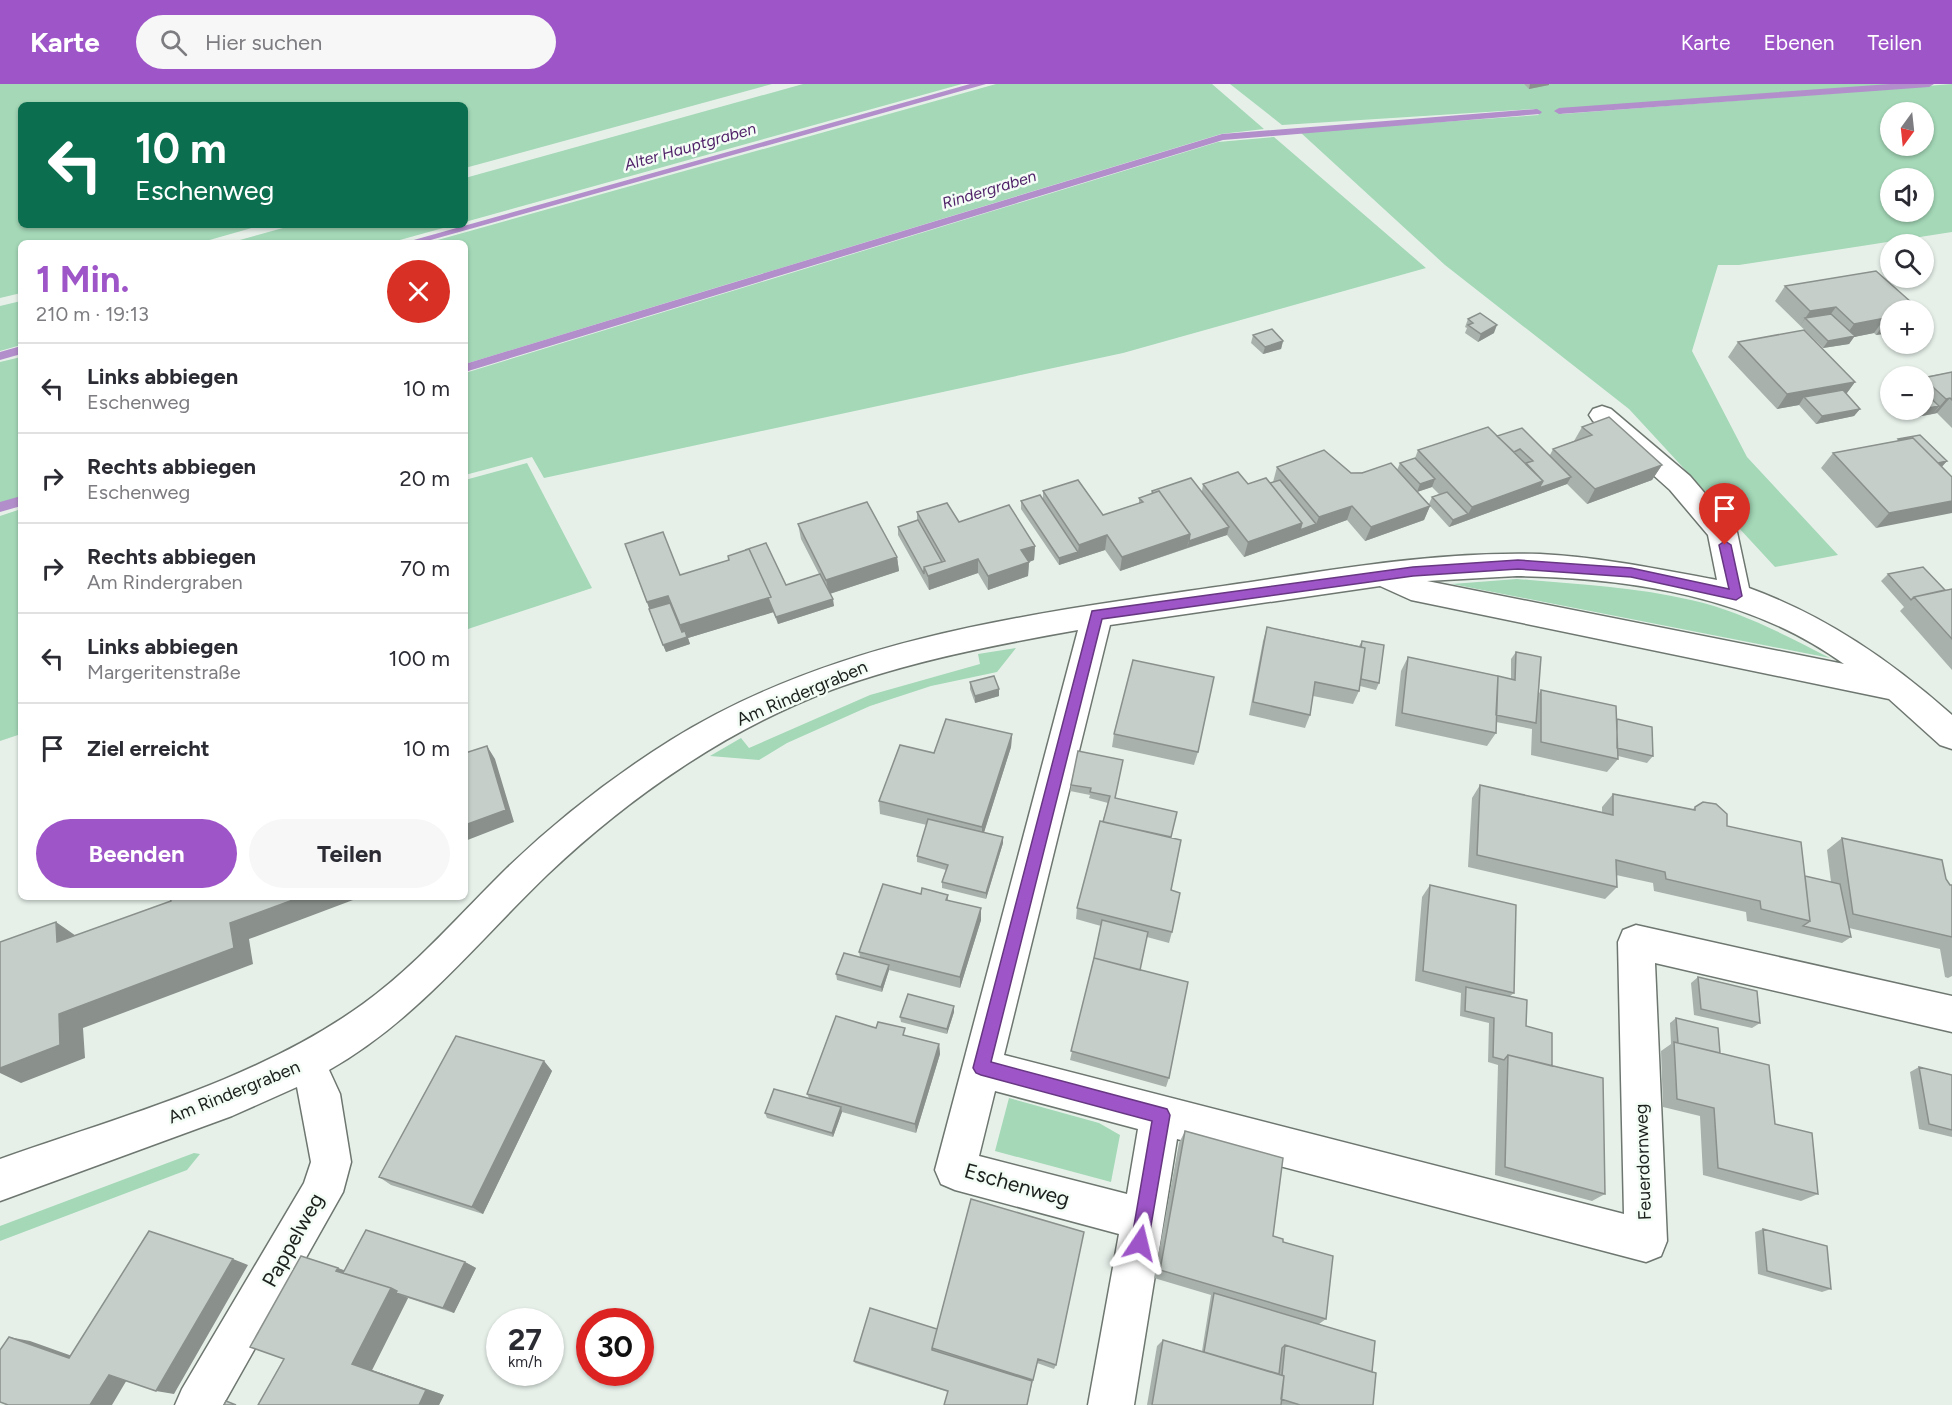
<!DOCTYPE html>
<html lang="de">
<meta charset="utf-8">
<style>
:root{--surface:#fff;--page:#f7f7f7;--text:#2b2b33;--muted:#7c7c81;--line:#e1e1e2;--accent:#9e55c8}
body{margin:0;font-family:Figtree,sans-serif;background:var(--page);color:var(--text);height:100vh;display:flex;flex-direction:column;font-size:22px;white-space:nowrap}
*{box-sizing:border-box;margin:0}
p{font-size:20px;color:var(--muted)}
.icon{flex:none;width:33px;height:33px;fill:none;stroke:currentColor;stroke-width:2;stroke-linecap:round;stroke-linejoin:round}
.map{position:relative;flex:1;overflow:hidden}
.drawer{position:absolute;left:18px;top:156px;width:450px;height:660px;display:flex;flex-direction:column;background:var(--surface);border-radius:9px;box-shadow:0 2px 4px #0004}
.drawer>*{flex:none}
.guide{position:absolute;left:18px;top:18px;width:450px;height:126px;border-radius:9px;box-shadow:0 2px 4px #0004;background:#0b6e4f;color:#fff;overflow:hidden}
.needle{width:39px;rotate:195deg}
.controls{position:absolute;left:1880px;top:18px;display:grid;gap:12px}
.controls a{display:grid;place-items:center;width:54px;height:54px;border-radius:50%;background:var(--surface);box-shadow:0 2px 4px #0004;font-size:30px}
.speed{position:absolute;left:486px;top:1224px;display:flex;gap:12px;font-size:30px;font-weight:700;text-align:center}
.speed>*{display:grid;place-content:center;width:78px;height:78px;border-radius:50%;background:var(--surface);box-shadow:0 2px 4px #0004;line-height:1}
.speed small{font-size:15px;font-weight:400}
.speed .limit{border:9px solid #d22;background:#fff;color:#111}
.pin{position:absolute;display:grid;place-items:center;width:51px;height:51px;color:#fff;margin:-62px -26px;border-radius:50% 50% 50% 0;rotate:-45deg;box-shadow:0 0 6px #0007}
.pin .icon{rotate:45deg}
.me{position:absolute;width:66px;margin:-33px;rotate:10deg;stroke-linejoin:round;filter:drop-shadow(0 0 4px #0008)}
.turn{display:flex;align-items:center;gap:21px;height:126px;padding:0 18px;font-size:27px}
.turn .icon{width:78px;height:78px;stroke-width:2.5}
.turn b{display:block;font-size:42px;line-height:51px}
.round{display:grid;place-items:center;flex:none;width:63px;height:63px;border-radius:32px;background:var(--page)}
.head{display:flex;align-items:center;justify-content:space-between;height:102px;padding:0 18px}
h1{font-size:36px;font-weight:700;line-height:45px;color:var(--accent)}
.button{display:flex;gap:12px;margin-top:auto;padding:12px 18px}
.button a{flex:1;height:69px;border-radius:36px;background:var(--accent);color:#fff;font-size:24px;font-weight:700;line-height:69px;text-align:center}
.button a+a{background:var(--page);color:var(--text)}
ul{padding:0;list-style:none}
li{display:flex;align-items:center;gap:18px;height:90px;padding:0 18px;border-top:2px solid var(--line)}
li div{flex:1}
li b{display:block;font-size:22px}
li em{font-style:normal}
header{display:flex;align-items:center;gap:36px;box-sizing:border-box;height:84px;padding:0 30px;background:var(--accent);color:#fff}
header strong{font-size:28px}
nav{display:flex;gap:33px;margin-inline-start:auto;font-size:21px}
.search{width:420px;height:54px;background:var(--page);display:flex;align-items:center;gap:15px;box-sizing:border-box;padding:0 21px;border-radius:33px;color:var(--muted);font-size:22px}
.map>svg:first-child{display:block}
.green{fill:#a4d8b7;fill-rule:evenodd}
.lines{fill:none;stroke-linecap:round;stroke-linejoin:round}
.stream{fill:#b28eca;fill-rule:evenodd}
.minor-casing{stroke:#6e7670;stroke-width:3}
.minor{fill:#fff;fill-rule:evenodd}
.wall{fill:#a9b1ac;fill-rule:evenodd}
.shaded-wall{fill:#8a908c}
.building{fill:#c5cec8;stroke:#8a908c;stroke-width:1.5}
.route{fill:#9e55c8;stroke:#673782;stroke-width:1.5}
.labels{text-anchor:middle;stroke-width:5;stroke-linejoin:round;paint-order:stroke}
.far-water-label{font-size:16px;font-style:italic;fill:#4e1f67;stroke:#f3fdf6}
.street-label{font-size:18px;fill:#1c201d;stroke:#f3fdf6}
.near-street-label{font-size:21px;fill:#1c201d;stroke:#f3fdf6}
</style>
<header>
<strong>Karte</strong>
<div class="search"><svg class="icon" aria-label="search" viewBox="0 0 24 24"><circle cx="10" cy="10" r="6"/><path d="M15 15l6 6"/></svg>Hier suchen</div>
<nav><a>Karte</a><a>Ebenen</a><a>Teilen</a></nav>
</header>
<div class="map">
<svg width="1952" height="1321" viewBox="0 0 1952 1321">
<rect width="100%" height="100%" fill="#e6f0e9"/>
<path class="green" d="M0 0H772L465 84V21H21V141H262L199 159H21V209L0 214Z
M803 0H962L465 138V94Z
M996 0H1212L1264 45 1221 50 465 280V159H427Z
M1230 0H1899L1558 25 1562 30 1952 0V148L1739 181H1718L1692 267 1747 373 1838 471 1775 483 1629 325 1445 181 1300 48 1539 31 1534 25 1282 41ZM1890 28H1923V62H1890ZM1890 94H1923V128H1890Z
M1274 53 1426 184 1123 269 544 394 532 373 465 391V289L1218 58Z
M294 141H454L389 159H229Z
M21 217V261L0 267V222Z
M21 273V413L0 419V278Z
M527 379 592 504 465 546V396Z
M21 425V650L0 657V432Z
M1517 495C1575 500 1634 503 1691 516 1740 527 1785 551 1830 574L1452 500Z
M1016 564 997 588 931 602 870 622 787 659 759 676 710 672 741 654 749 664 870 611 980 580 978 570Z
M1009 1014 1099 1039 1120 1051 1111 1098 995 1067Z
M194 1069 200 1070 187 1086 0 1157V1142Z"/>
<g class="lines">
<path class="stream" d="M970 0H986L420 159H403Z
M1890 0H1934L1929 3 1559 30 1554 27 1559 24Z
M1537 25 1542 28 1540 30 1223 56 465 288V280L1222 50Z
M21 262V270L0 276V268Z
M21 412V422L0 428V418Z"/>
<g class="minor-casing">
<path id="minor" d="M1602 322 1611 325 1690 392 1732 441 1737 448 1749 504C1826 532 1891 577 1952 631V665L1940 661 1889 615 1411 516 1380 502 1110 541 1004 971 1624 1130 1618 858 1623 846 1636 841 1952 912V948L1655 879 1667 1157 1661 1172 1646 1178 1177 1055 1134 1321H1088L1119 1150 955 1106 941 1100 935 1086 1078 546C994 561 911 577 831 606 726 646 629 713 548 790 476 859 417 936 329 986L340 1010 351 1078 343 1108 223 1321H175L182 1305 304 1099 311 1078 297 1003 232 1032 0 1117V1075C121 1032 258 996 363 920 417 881 460 830 507 784 557 736 612 693 671 656 840 551 1038 529 1230 501 1333 486 1436 467 1540 470 1600 473 1658 485 1717 496L1708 451 1670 406 1593 337 1589 331 1593 325ZM1517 492C1631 494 1750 512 1844 580L1427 497ZM995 1007 1138 1045 1127 1110 979 1072Z"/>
</g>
<use href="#minor" class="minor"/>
</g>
<path class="wall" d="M1524 0H1549V1L1529 5Z
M1785 202 1890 226V249L1876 251 1874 249 1854 253 1849 260 1823 264 1775 217Z
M1468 235 1494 249 1478 258 1465 249 1467 244 1465 243Z
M1253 251 1283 257 1281 265 1263 270 1251 259Z
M1738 258 1855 298 1846 310 1860 325 1854 332 1816 340 1799 321 1777 325 1728 273Z
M1952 288V344L1937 329 1911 334 1903 326H1923V293Z
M1582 343 1662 381 1652 396 1587 420 1567 400 1449 443 1430 422 1424 436 1365 457 1347 436 1244 473 1227 451 1120 487 1105 466 1059 481 1021 425V417L1043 415V407L1103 431 1139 419V414L1151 410 1152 407H1202L1203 400 1270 399 1273 398 1277 383 1351 389 1397 386 1400 379 1415 374 1418 366 1497 352 1550 371 1553 365 1574 357ZM1432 403 1439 410 1432 413 1429 420 1417 408Z
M1898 355 1947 377 1876 444 1821 384 1833 369 1897 357Z
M917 428 959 438 1035 462 1034 476 1029 478 1028 492 988 506 978 489 929 506 898 451V443L917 437Z
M798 440 897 473 899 487 830 510 834 522 778 540 773 528 688 554 690 560 666 568 630 474 680 491 729 476 728 472 786 501 819 490 801 455Z
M1888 490 1945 506 1952 505V586L1900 527 1904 523 1881 497Z
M1267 543 1359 562 1362 557 1379 599 1376 606 1360 602 1359 607 1353 620 1313 612 1310 631 1305 644 1249 631 1263 557Z
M1516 568 1538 611 1541 606 1617 635 1653 672 1647 679 1618 672V675L1607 688 1531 671 1532 645 1496 638V649L1487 662 1395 642 1401 587 1408 573 1511 595V575Z
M970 598 999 612 975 619 970 605Z
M1012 650 1011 663 984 748 1003 759 986 815 942 804V798L946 786 917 778V772L927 741 880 730 879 717 934 669Z
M1114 650 1198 668 1194 681 1112 663Z
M1078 667 1116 714 1171 753V806L1172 848 1169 859 1147 853 1140 886 1169 994 1166 1003 1070 976 1101 842 1076 835 1077 824 1108 719 1089 714 1090 711 1070 707Z
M1480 701 1602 728V723L1613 710 1692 726 1695 723 1727 742 1805 792 1831 798 1827 766 1842 754 1946 795 1950 801H1952V892L1948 894 1945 893 1940 865 1849 844 1851 853 1842 859 1795 848 1747 837 1746 828 1654 807 1653 799 1616 791 1617 803 1605 815 1468 783 1472 714Z
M1430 801 1514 909 1510 912 1526 942 1552 982 1605 1110 1592 1117 1495 1091 1498 981 1488 978 1489 939 1460 932 1461 909 1415 897 1422 813Z
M921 810 948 811V817L981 824V836L960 904 889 886 882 908 837 896 836 890 860 873 859 868Z
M1698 893 1760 939 1752 944 1694 931 1691 899Z
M954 928 947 950 901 938 900 933Z
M1676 934 1720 969 1775 1040 1818 1110 1801 1117 1703 1091 1700 1032 1663 1023 1661 967 1671 960 1670 939Z
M876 944 939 960 940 970 916 1049 842 1028 833 1053 767 1034 765 1029 809 1014 807 1010Z
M544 977 552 987 483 1130 391 1101 379 1093Z
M1919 983 1952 991V1053L1919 1045 1910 988Z
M1185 1047 1273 1152 1283 1158 1326 1235 1319 1240 1372 1288 1373 1321H1147L1157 1262 1163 1256 1202 1267 1211 1211 1154 1194 1179 1059Z
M1763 1145 1831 1205 1822 1208 1758 1190 1755 1148Z
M465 1178 476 1184 454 1229 408 1214 372 1286 444 1311 439 1321H258L338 1184 344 1186Z
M937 1245 1056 1281 1054 1285 1037 1279 1027 1321 948 1308 855 1279 854 1277Z"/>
<path class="shaded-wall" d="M1530 0H1549V1L1529 5Z
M1836 223 1825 238 1805 234 1800 242 1810 227Z
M1885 234 1874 249 1854 253 1849 260 1823 264 1828 257 1844 254 1854 240Z
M1887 236H1890V249L1876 251Z
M1497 241 1494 249 1478 258 1481 250Z
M1283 257 1281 265 1263 270 1265 263Z
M1855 298 1844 313H1804L1799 321 1777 325 1787 310Z
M1950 314 1937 329 1933 330 1946 315Z
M1939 322 1933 330 1911 334 1918 326Z
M1860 325 1854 332 1816 340 1822 332Z
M1947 377 1940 385 1927 381Z
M1662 381 1652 396 1587 420 1595 405Z
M1571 393 1567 400 1449 443 1453 436 1468 430 1472 423 1543 397Z
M1435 395 1432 403 1417 408 1420 400Z
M1952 417V429L1876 444 1889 429Z
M1352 422 1347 436 1298 454 1300 446 1316 440 1319 433Z
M1430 422 1424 436 1365 457 1371 443Z
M1302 439 1298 454 1244 473 1248 458Z
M1229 443 1227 451 1187 464 1189 457Z
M1190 450 1187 464 1120 487 1122 473Z
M1107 451 1105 466 1059 481V474L1078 468 1079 461Z
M1035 462 1034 476 1029 478 1028 492 988 506V492L1021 466Z
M897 473 899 487 829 510 826 496Z
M978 475V489L929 506 928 492Z
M668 512 672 526 652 533 647 518Z
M771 513 774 528 688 554 690 560 666 568 663 561 684 554 680 541Z
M833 515 834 522 778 540 776 533Z
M999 605V612L975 619V612Z
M1012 650 1011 663 982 755V743Z
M487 662 495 675 514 738 465 757V741Z
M1003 753V759L986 815V809Z
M301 813H361L249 855 253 880 83 944 85 974 21 999 0 989V973L59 930 230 839Z
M981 824V836L960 904V893Z
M56 838 79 854 57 858Z
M889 881V886L882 908 881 903Z
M954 922V928L947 950V945Z
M939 960 940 970 916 1049 915 1040Z
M544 977 552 987 483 1130 472 1123Z
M841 1023 842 1028 833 1053 832 1049Z
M233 1175 248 1181 174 1310 156 1307Z
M465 1178 476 1184 454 1229 443 1224Z
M338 1184 357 1192 336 1187Z
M391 1204 409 1212 396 1209 408 1214 372 1286 444 1311 439 1321H419L352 1280Z
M9 1253 30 1257 89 1278 69 1274Z
M109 1291 128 1294 112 1321H90Z"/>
<path class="building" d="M1876 187 1920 226H1890V236H1887L1885 234 1854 240 1836 223 1810 227 1785 202Z
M1480 229 1497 241 1481 250 1468 241 1473 239 1468 235Z
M1831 230 1855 252 1828 257 1805 234Z
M1272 245 1283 257 1265 263 1253 251Z
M1804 246 1855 298 1787 310 1738 258Z
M1952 288V316L1950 314 1946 315 1923 294Z
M1843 306 1860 325 1822 332 1804 313Z
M1923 307 1939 322 1923 325Z
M1609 333 1662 381 1595 405 1553 365 1592 351 1582 343Z
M1488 343 1543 397 1472 423 1418 366Z
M1522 344 1571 393 1539 404 1543 397 1526 379 1533 377 1520 365 1514 368 1497 352Z
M1920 351 1947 377 1938 379 1913 354 1899 356 1898 355Z
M1913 354 1952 393V417L1889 429 1833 369Z
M1324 366 1351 389H1362L1391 379 1430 422 1371 443 1352 422 1319 433 1277 383Z
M1415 374 1435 395 1420 400 1400 379Z
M1238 388 1248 400 1266 394 1302 439 1248 458 1203 400Z
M1191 394 1229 443 1189 457 1190 450 1159 407 1153 409 1152 407Z
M1078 396 1103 431 1143 418 1139 414 1159 407 1190 450 1122 473 1107 451 1079 461 1043 407Z
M1280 396 1316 440 1300 446 1302 439 1270 399Z
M1447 408 1468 430 1453 436 1432 413Z
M1040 411 1078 468 1059 474 1021 417Z
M867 418 897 473 826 496 798 440Z
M947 419 959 438 1009 421 1035 462 1021 466 1029 478 988 492 978 475 928 492 924 483 945 477 917 428Z
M918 436 942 478 924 483V490L898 443Z
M663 448 680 491 729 476 728 472 749 465 771 513 680 541 668 512 647 518 625 460Z
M766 459 786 501 820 490 833 515 776 533 768 514 771 513 749 465 745 466Z
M1923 483 1945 506 1914 513 1911 516 1888 490Z
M1952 505V555L1914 513Z
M670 519 682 548 685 547 687 553 663 561 649 525Z
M1267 543 1365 564 1359 607 1315 598 1310 631 1253 618Z
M1362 557 1384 561 1379 599 1361 595 1365 564 1361 563Z
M1516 568 1541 573 1536 639 1496 631 1498 592 1515 596Z
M1408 573 1498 592 1496 649 1402 629Z
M1133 576 1214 593 1198 668 1114 650Z
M994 592 999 605 975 612 970 598Z
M1541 606 1616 622 1618 675 1541 658Z
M946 635 1012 650 982 743 879 717 900 661 934 669Z
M1617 635 1652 643 1653 672 1617 664Z
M487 662 506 726 465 741V669Z
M1078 667 1123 676 1115 714 1177 728 1171 753 1103 738 1110 712 1090 708 1091 704 1071 701Z
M1480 701 1613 731V710L1695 726V723L1703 718 1716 720 1727 730V742L1801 758 1810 837 1761 825 1760 817 1666 795 1665 788 1616 776 1617 803 1477 771Z
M928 735 1003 753 986 809 942 798 948 781 917 772Z
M1100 737 1181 756 1171 806 1180 809 1172 848 1077 824Z
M1842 754 1942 776 1946 795 1950 801H1952V853L1853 830Z
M1805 792 1840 800 1851 853 1803 842 1810 837Z
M883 800 921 810 922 804 948 811 946 816 981 824 960 893 859 868Z
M1430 801 1516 821 1514 909 1423 887Z
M170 813H301L230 839 234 864 59 930 60 961 0 984V858L56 838 57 858 171 817Z
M332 813H340L333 816Z
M1102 836 1148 848 1140 886 1094 874Z
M844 869 889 881 881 903 836 890Z
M1094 874 1188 898 1169 994 1071 967Z
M1698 893 1757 907 1760 939 1701 925Z
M1466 903 1527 916 1526 942 1552 949V982L1508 971 1504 976 1493 973 1494 934 1465 927Z
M908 910 954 922 947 945 900 933Z
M836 932 876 944 878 938 905 944 903 951 939 960 915 1040 807 1010Z
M1676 934 1718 944 1720 969 1678 959Z
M456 952 544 977 472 1123 379 1093Z
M1674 958 1769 981 1775 1040 1812 1049 1818 1110 1718 1084 1714 1024 1677 1015Z
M1508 971 1603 994 1605 1110 1505 1083Z
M1919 983 1952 991V1046L1929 1040Z
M774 1005 841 1023 832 1049 765 1029Z
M1185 1047 1283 1074 1273 1152 1283 1155V1158L1333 1172 1326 1235 1160 1186Z
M971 1115 1084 1148 1056 1281 1038 1275 1033 1296 932 1264Z
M1763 1145 1827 1162 1831 1205 1767 1187Z
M366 1146 465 1178 443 1224 396 1209 397 1207 391 1204 343 1189Z
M149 1147 233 1175 156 1307 109 1291 90 1321H8L0 1318V1266L9 1253 69 1274Z
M301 1172 338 1184 336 1187 391 1204 352 1280 426 1306 419 1321H258L284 1275 250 1263Z
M1214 1209 1375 1257 1372 1288 1285 1261 1282 1264 1279 1290 1204 1268Z
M870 1224 937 1245 932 1264V1266L1032 1297 1027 1321H944L948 1307 854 1277Z
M1163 1256 1284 1292 1281 1321H1152Z
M1285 1261 1376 1289 1373 1321H1300L1281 1315 1284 1292 1282 1291Z
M226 1317 236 1321H224Z"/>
<path class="route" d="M1725 457 1731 461 1742 512 1736 516 1631 493 1518 485 1413 492 1102 535 991 978 1167 1025 1170 1031 1148 1159 1146 1165 1140 1168 1134 1165 1131 1159 1152 1037 981 991 976 989 973 984 1092 527 1413 483 1518 476 1631 484 1729 505 1719 461Z"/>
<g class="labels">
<g class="far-water-label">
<text transform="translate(690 62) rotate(-16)" y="6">Alter Hauptgraben</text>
<text transform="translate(989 105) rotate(-17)" y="6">Rindergraben</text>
</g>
<g class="street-label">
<text transform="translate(802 609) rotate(-23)" y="6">Am Rindergraben</text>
<text transform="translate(234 1008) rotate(-22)" y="6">Am Rindergraben</text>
<text transform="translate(1643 1078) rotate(-92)" y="6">Feuerdornweg</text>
</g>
<g class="near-street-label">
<text transform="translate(1017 1101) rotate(16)" y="7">Eschenweg</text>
<text transform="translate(293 1156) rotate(-61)" y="7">Pappelweg</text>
</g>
</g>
</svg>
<div class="controls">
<a><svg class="needle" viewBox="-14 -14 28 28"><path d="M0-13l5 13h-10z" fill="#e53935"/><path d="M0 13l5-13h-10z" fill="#7c7c81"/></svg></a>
<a><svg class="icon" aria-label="sound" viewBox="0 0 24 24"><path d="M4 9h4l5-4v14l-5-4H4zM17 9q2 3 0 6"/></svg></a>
<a><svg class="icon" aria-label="search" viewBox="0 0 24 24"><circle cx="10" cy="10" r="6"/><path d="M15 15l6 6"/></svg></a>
<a>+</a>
<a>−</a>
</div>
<div class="speed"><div>27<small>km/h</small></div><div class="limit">30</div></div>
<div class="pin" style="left:1725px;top:461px;background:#d93025"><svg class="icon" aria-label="arrive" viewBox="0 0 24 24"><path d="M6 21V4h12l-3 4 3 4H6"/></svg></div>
<svg class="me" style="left:1140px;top:1159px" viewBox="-20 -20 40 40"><path d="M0-17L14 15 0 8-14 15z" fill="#9e55c8" stroke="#fff" stroke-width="4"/></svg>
<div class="guide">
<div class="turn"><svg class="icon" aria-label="left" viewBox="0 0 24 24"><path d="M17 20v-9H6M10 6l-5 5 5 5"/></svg><div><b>10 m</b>Eschenweg</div></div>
</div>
<section class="drawer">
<div class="head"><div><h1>1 Min.</h1><p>210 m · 19:13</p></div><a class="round" style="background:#d93025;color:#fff"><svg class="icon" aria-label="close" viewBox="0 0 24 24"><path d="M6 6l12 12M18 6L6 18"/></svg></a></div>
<ul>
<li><svg class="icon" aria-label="left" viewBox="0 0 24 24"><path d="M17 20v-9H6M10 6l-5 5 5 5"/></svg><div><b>Links abbiegen</b><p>Eschenweg</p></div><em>10 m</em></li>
<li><svg class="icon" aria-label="right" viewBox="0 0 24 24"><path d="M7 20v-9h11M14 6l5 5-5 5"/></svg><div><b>Rechts abbiegen</b><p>Eschenweg</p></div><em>20 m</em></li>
<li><svg class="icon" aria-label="right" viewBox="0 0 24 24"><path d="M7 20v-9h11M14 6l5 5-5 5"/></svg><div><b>Rechts abbiegen</b><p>Am Rindergraben</p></div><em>70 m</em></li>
<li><svg class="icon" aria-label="left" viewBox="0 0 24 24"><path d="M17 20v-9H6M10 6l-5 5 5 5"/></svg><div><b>Links abbiegen</b><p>Margeritenstraße</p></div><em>100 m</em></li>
<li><svg class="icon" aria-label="arrive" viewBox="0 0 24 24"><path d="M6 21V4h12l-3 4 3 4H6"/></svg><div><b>Ziel erreicht</b></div><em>10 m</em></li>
</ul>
<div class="button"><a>Beenden</a><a>Teilen</a></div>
</section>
</div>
